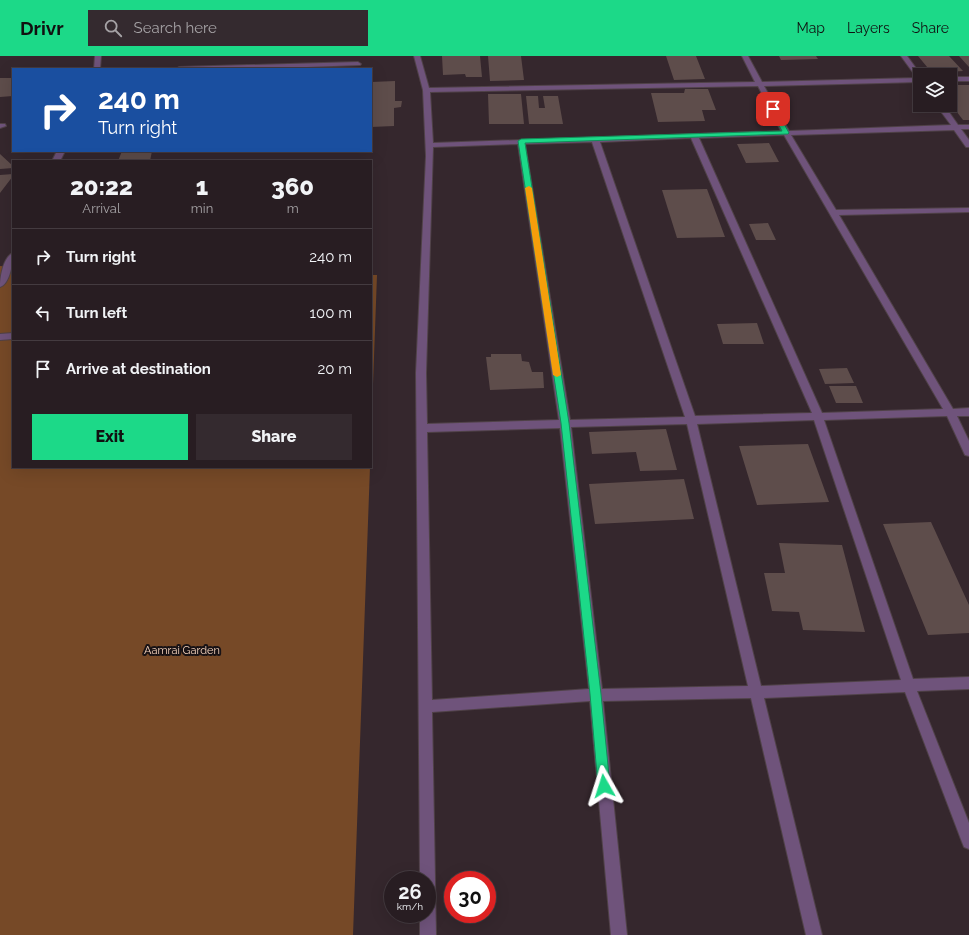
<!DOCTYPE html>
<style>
:root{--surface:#281d22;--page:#342a2f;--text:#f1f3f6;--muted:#a5a2a5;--line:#443b40;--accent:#1cd988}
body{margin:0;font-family:Raleway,sans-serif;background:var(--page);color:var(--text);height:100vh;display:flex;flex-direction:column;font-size:15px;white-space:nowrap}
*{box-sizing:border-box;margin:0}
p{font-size:13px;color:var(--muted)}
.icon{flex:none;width:22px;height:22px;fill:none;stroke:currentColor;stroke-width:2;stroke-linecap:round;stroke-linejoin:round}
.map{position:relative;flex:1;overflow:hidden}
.sheet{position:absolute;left:12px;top:104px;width:360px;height:308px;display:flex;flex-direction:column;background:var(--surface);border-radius:0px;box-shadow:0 4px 16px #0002,0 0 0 1px var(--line)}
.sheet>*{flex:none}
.banner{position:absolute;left:12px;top:12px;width:360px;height:84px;border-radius:0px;box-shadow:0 4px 16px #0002,0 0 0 1px var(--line);background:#1a4fa0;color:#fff;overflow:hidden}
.fabs{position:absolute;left:913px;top:12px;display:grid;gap:8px}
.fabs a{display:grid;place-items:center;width:44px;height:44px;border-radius:0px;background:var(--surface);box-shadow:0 4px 16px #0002,0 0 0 1px var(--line);font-size:20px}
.speed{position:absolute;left:384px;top:815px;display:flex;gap:8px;font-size:20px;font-weight:700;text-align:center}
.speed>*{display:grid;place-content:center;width:52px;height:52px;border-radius:50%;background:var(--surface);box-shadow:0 4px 16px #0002,0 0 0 1px var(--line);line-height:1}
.speed small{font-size:10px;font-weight:400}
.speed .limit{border:6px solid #d22;background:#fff;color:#111}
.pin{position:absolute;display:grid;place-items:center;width:34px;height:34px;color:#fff;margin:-17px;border-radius:8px;box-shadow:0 2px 6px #0006}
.me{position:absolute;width:44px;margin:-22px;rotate:354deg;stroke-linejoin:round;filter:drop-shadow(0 0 3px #0008)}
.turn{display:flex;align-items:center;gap:14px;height:84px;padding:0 20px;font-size:18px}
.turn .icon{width:52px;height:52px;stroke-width:2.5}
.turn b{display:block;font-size:28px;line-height:34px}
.eta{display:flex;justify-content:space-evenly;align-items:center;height:68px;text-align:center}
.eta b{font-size:24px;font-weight:800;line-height:28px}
.button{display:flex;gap:8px;margin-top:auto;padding:8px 20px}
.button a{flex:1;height:46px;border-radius:0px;background:var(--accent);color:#111;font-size:16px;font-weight:800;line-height:46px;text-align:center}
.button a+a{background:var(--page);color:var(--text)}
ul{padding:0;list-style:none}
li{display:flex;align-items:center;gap:12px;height:56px;padding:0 20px;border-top:1px solid var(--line)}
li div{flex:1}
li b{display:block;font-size:15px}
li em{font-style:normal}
header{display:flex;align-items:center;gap:24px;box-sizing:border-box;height:56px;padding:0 20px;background:var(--accent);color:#111}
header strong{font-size:19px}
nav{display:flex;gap:22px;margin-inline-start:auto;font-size:14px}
.search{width:280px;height:36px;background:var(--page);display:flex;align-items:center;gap:10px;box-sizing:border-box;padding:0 14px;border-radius:0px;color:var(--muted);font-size:15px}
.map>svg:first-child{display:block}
.green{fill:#764927}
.building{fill:#5e4d4b}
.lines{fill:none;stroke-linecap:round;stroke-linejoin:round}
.minor-casing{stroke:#504248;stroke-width:2}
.minor{fill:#6f537b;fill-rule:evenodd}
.route{fill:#1cd988;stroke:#128d58}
.slow{fill:#f59e0b}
.labels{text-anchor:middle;stroke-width:4;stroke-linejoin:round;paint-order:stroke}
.park-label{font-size:11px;fill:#fad7bf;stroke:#181215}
</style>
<header>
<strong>Drivr</strong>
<div class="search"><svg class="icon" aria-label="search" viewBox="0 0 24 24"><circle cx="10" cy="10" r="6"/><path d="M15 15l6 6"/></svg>Search here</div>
<nav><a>Map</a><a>Layers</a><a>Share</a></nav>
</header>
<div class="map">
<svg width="969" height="879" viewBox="0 0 969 879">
<rect width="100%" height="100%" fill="#35272d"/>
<path class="green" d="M0 210 13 211V411H370L353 879H0Z
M371 219H377L371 383Z"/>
<path class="building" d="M442 0H480L482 21H466L465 18 443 19Z
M488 0H521L524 24 490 25Z
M666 0H696L705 23 674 24Z
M779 0H816L818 3 781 4Z
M918 0H949L963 15 932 17Z
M959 0H969V11Z
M0 22H13V40L0 41Z
M395 25V45H402L401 51 394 52V70L371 71V26Z
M950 29H969V64H963L950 47Z
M685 33H708L716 54H702L705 65 658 66 651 37H684Z
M488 38H521L524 68H489Z
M526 40H538L539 52H545L543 40H558L563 68H529Z
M769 87 779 106 746 107 737 88Z
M122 95H152L150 105H118Z
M0 98 13 110V112L0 113Z
M13 118V120L0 137V119Z
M707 133 725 181 677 182 662 134Z
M768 167 776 184H756L749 168Z
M757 267 764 288H723L717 268Z
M491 298H521L522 305 529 306 532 316H543L544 332 490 334 486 301H491Z
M847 312 854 327 825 328 819 313Z
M829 330H856L863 347H836Z
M666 373 677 414 640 415 636 396 592 398 589 376Z
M808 388 829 446 757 449 739 390Z
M684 423 694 463 595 468 589 428Z
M931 466 969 549V577L928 579 883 468Z
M779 487 842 489 865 576 803 574 799 556 772 555 764 517H785Z"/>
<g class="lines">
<g class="minor-casing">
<path id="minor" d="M95 0H101L100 13H94Z
M414 0H420L429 32 755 26 742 0H748L762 26 917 22 901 0H907L921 19H920V26L764 30 789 75 951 69 936 49H944L958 69H969V73H961L969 84V91H966L954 74 791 79 836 154 969 152V156L839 159 953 353 969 352V360H957L969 385V400L965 399 947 360 824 364 913 623 969 621V633L917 635 969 767V793L964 791 962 786 905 636 764 642 822 879H806L751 642 603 645 627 879H611L590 645 432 656 436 879H420V858H427V824H420L416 317 426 100 423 34ZM758 30 781 75 433 87 430 36ZM784 79 943 353 822 357 699 82ZM691 82 812 357 695 360 600 86ZM592 86 685 361 570 364 525 88ZM518 88 559 364 427 368 426 317 433 91ZM814 364 901 624 761 630 697 368ZM687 368 748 630 602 633 571 371ZM560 372 589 633 432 644 427 376Z
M358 6 361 8 360 9 251 13H176L179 11Z
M950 21H969V25H950Z
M0 68H5L6 70 0 72Z
M57 95H65L60 105H52Z
M13 197C13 206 10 228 0 231 0 222 3 201 13 197Z
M13 277V283L0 284V278Z"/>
</g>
<use href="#minor" class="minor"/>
</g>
<path class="route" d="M771 51 776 53 789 77 788 78 525 87 569 367 601 638 610 730 608 734 604 736 600 734 598 730 590 638 561 367 518 85 521 83 782 75 770 53Z"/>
<path class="slow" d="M529 130 532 132 561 319 557 321 553 319 525 132Z"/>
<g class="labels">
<g class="park-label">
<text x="182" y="598">Aamrai Garden</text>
</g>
</g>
</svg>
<div class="fabs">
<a><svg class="icon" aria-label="layers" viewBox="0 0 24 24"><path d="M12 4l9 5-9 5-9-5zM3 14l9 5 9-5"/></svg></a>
</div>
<div class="speed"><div>26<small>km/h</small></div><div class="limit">30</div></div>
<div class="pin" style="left:773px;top:53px;background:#d93025"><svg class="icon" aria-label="arrive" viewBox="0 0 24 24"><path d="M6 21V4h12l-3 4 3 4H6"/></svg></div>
<svg class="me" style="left:604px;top:730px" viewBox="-20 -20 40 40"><path d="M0-17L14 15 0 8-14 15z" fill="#1cd988" stroke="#fff" stroke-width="4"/></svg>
<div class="banner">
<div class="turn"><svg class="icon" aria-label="right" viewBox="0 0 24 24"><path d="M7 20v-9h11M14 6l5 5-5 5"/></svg><div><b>240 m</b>Turn right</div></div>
</div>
<section class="sheet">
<div class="eta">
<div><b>20:22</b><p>Arrival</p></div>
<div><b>1</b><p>min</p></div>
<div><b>360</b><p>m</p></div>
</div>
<ul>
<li><svg class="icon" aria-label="right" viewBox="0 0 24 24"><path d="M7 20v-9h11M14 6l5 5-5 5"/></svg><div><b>Turn right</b></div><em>240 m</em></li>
<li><svg class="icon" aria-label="left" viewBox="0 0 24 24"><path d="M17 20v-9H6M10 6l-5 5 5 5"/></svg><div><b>Turn left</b></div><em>100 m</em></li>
<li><svg class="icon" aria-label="arrive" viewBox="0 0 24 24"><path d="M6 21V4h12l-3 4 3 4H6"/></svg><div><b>Arrive at destination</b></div><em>20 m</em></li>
</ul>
<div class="button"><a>Exit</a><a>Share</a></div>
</section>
</div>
